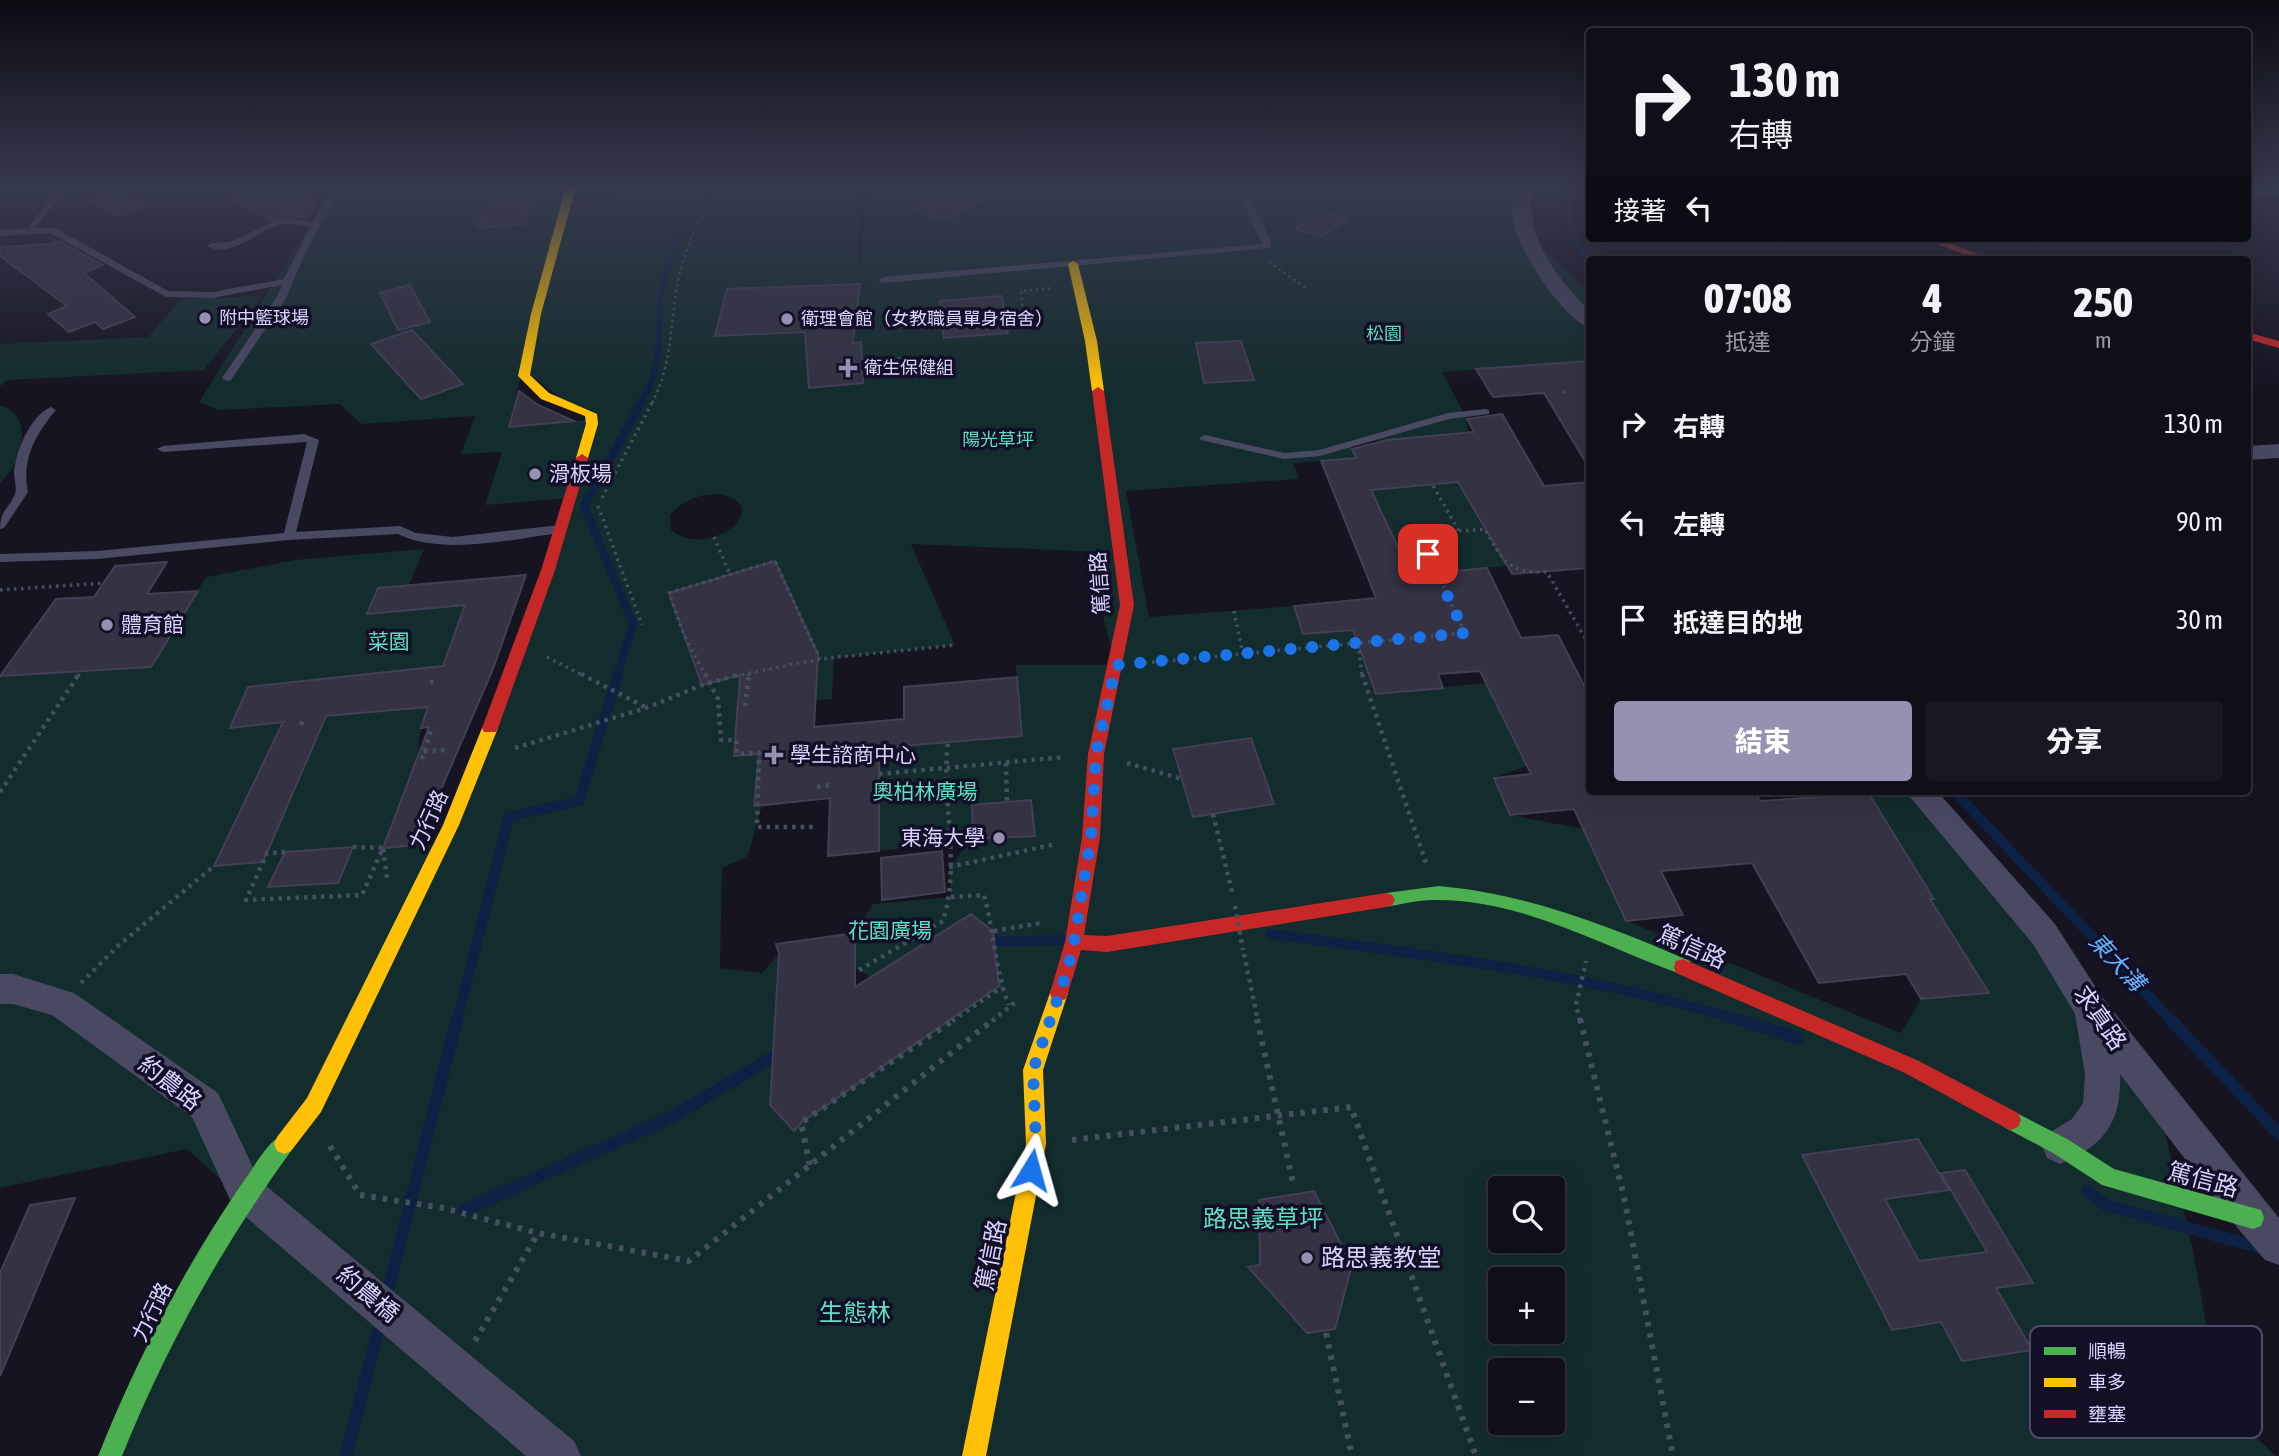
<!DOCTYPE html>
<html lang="zh-TW">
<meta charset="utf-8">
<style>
:root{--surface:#100f19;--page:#191822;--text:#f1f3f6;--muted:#9c9ca2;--line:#302f38;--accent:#9591b1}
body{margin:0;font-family:"Asap Condensed","Noto Sans TC",sans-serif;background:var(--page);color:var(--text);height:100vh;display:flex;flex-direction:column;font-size:26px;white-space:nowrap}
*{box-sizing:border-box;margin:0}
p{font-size:23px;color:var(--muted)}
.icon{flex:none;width:38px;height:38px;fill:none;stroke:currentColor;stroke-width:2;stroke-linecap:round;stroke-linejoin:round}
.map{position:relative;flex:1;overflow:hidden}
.details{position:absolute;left:1586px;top:256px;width:665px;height:539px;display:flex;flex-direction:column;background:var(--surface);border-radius:7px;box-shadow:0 7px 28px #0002,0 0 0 2px var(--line)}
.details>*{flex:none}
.guide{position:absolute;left:1586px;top:28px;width:665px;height:214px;border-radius:7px;box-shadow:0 7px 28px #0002,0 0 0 2px var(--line);background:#100f19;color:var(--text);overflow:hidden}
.buttons{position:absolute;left:1488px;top:1176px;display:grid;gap:14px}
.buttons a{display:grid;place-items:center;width:77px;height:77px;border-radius:7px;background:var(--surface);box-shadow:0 7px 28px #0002,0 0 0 2px var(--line);font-size:35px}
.pin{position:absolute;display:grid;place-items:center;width:60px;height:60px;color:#fff;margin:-30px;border-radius:14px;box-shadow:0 4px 10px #0006}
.me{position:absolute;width:77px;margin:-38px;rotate:8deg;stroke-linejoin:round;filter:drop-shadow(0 0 5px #0008)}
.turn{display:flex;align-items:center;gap:24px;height:147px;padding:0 28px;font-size:32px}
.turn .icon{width:91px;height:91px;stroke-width:2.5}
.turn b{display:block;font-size:49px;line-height:60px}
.then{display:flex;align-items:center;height:66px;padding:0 28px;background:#0003;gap:14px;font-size:26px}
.eta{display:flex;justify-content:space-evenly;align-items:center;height:119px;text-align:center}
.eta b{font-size:42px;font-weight:800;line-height:49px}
.button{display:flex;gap:14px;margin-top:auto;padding:14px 28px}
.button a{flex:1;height:80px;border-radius:7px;background:var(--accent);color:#fff;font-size:28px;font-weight:800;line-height:80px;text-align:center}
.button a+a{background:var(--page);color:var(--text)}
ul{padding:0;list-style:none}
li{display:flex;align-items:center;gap:21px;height:98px;padding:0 28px}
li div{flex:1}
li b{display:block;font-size:26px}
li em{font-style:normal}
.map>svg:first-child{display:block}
.green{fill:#132c2d;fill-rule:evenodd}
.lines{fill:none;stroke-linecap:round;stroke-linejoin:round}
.stream-far3{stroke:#0d2144;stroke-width:6}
.stream-far2{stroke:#0d2144;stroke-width:8}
.stream-far1{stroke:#0d2144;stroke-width:10}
.stream{stroke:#0d2144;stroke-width:12}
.building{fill:#343243;stroke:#433f54;stroke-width:2}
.path-far3{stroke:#44505f;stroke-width:2.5;stroke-dasharray:2.5 3.5;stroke-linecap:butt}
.path-far2{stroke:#44505f;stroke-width:3.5;stroke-dasharray:2.5 4.5;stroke-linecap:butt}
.path-far1{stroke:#44505f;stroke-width:4.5;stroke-dasharray:3.5 5;stroke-linecap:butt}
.path{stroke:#44505f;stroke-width:6;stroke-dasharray:4.5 7;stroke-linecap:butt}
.lane{fill:#4a4962;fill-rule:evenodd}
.street{fill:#4a4962;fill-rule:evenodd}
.fast{fill:#4caf50;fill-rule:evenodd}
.slow{fill:#ffc107;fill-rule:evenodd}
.jam{fill:#c62828;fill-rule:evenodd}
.path-bridge{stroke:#44505f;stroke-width:4.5;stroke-dasharray:3.5 5;stroke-linecap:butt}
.route{stroke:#1a73e8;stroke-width:12;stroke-dasharray:0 21.6}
.poi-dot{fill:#9591b1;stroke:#130f26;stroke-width:2.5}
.labels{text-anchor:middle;stroke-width:7;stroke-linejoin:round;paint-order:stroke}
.far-poi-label{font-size:18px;fill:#d9d4ff;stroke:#130f26;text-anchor:start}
.far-park-label{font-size:18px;fill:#5fe0c0;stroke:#130f26}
.poi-label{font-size:21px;fill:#d9d4ff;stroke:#130f26;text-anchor:start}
.street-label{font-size:21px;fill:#d9d4ff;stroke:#130f26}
.park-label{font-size:21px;fill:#5fe0c0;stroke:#130f26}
.water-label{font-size:23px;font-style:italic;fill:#62b6ff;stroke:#130f26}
.near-street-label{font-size:24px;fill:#d9d4ff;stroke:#130f26}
.near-park-label{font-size:24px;fill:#5fe0c0;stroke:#130f26}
.near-poi-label{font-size:24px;fill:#d9d4ff;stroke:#130f26;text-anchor:start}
.key{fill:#130f26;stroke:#4e4a67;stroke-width:2}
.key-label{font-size:19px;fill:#d9d4ff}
</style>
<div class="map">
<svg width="2279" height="1456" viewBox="0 0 2279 1456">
<rect width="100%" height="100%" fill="#161421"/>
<path class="green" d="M334 186H572L563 210 613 203 615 186H858L859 267 870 186H1511L1509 204 1546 251 1589 293V361L1442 372 1466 417 1468 433 1350 443 1356 458 1293 463 1299 479 1126 491 1149 617 1294 606 1303 634 1352 630 1376 694 1486 683 1527 766 1494 778 1510 815 1584 829 1627 921 1901 1033 1921 999 1989 993 1943 919 1900 902 1934 898 1909 859 1873 849 1903 847 1869 794 1804 798 1799 791H1906L2048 955 2163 1124 2192 1246 2208 1334 2257 1438 2276 1456H102L243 1200 187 1149 0 1188V676L151 667 206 577 295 560 424 549 409 585 368 614 466 605 443 666 248 687 230 728 283 722 215 865 263 862 325 716 428 706 421 728 417 760 383 848 443 845 569 498 485 505 502 452 461 454 475 416 361 424 340 404 219 410 199 402ZM532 200 524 224 478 227 486 204ZM528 344 525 370 588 420 509 427 507 434ZM717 494C780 503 710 562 671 530L670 515C683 500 697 495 717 494ZM911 544 1104 552V621L1116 665H1016L1021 736 879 748V851L972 840 949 867 951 897 873 904 855 933V968L871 977 971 914 993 932 999 986 801 1123 779 954 762 973 720 968 722 868 748 856 762 805H754L759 754 734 756 739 707 832 699 834 658 955 645ZM774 561 820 659 749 672 670 593ZM1031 801 1035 836 973 839 972 805ZM352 848 338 883 268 887 285 852ZM1500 1188H1552V1241H1500ZM1500 1279H1552V1332H1500ZM1500 1370H1552V1423H1500Z
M262 296 204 370 7 380 0 386V344L148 337 181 299Z
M0 405C37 416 21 464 0 483Z
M1459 482 1507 566 1411 574 1371 490Z"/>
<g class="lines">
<path class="stream-far3" d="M1567 186C1568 214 1572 239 1589 262
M641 403C665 360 656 338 661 294 663 274 679 229 691 213 698 203 709 195 717 186"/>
<path class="stream-far2" d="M617 676 633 624 584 506 642 401"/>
<path class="stream-far1" d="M1954 791 2172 1021
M1270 934C1428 955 1589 974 1742 1021
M983 942 1064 940
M457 1021 509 817 579 801 618 674"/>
<path class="stream" d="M1736 1019 1798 1038
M2170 1019 2279 1134
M2088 1191 2106 1205 2279 1253
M464 1210 672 1117 782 1052
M386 1298 457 1019
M346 1456 381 1319"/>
</g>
<path class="building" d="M261 186H283L317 201 307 218 290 215 271 220 231 200Z
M948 186H1010L944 221 912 208Z
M115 190 145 206 117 216 89 200Z
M533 200 524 224 478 228 486 204Z
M1320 211 1348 219 1322 236 1296 229Z
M59 241 103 265 84 273 135 317 103 329 95 322 69 332 48 314 67 306 0 256V247L50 244Z
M860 284 853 343 861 342 863 383 809 388 805 332 715 336 727 289Z
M410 285 430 322 398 330 380 293Z
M1002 296 1008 333 944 338 940 301Z
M412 330 463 384 421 399 371 344Z
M1241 341 1254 380 1204 383 1196 343Z
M1589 361V468L1544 393 1493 397 1476 369Z
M519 391 538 405 574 421 509 427Z
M1502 414 1544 486 1589 482V568L1512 574 1458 482 1371 490 1411 575 1487 568 1521 638 1558 635 1589 695V791H1753L1760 801 1869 794 1934 899H1930L1989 993 1921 999 1906 974 1819 983 1752 863 1661 871 1683 915 1626 921 1574 809 1510 815 1494 778 1531 774 1480 671 1438 674 1443 688 1376 694 1353 630 1303 634 1294 606 1376 598 1321 461 1356 458 1352 449 1387 440 1474 432 1467 419Z
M775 561 818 654 814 727 904 719V687L1017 677 1022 736 879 748V851L828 856 830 798 754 806 759 754 734 756 740 675 702 685 684 635 669 593Z
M167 562 147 594 198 591 151 667 0 676 56 599 94 597 115 566Z
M526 575 493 669 417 845 383 848 429 727 421 728 428 707 326 716 263 862 214 866 283 722 230 728 248 687 443 666 465 605 367 614 378 588Z
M1251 738 1274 804 1193 817 1173 749Z
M1031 800 1035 836 973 839 972 805Z
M353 847 338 883 268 887 285 852Z
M942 851 945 892 882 900 881 858Z
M971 914 993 931 999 986 801 1123 794 1131 770 1105 779 954 776 944 855 933V987Z
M1918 1139 1949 1190 1885 1199 1919 1261 1987 1252 1941 1173 1965 1170 2033 1283 1996 1288 2032 1350 1962 1361 1941 1322 1892 1330 1802 1155Z
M1314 1191 1345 1252 1356 1250 1335 1329 1307 1333 1248 1267 1260 1265 1259 1200Z
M75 1198 0 1376V1273L30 1205Z"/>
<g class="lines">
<path class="path-far3" d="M1269 262 1306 288
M857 309 864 317
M1005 314 1023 312 1021 291 1054 288
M862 360 908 358
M1564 391 1567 396
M652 403C677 357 668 303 685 255 694 228 708 207 727 186"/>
<path class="path-far2" d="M602 498 653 401
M598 506 642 625
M1459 531 1485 529C1503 561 1507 573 1547 572L1589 645
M714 537 730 575
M0 590 104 583
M1234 611 1243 655
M1358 644 1362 676
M547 657 584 676
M1145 663 1465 633 1420 535 1459 531 1432 484
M78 676 81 671
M706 676 684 635 669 593 775 561 820 659
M735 676 820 659 955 645
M749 676V672"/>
<path class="path-far1" d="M581 674 645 707
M705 674 718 699 721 740H736L737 754 759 753 757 827H815
M1362 674 1427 866
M430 682 438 681
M745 706 749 674
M301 725 303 719
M515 748 646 708 702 685 741 674
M424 751 448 750
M422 759 432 727
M1006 763 1007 802
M1127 763 1182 779
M879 774 1065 757
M817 787 831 785
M0 792 79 674
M1213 814 1232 892
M353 847 383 848
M383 849 387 878
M285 852 267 853 246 900 362 895 383 848
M949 867 1056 844
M951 897 984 895C994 931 995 971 1009 1005
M994 931 1041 923
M1244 954 1258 1021
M859 970 943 921C961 866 941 800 948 742
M81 983 119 945 214 866
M952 1021 1002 987
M992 1021 1018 1000
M1580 1021 1576 1005 1586 961"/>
<path class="path" d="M1257 1019 1293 1183
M1580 1019 1624 1197 1673 1456
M1072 1140 1351 1107 1476 1456
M330 1146 360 1195 443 1208 538 1233 689 1261 994 1019
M810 1165 801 1123 955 1019
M1326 1333 1352 1456
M475 1341 538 1233"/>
<path class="lane" d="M61 186H70L34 228H55L168 291 212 292 284 279 310 227C299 225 288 222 276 226 256 232 230 259 207 246L212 243 230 242 277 220 290 218 313 222 334 186H342L307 249 286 298 231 380 227 381 222 378 276 298 282 285 212 298 166 297 50 233 0 236V230L32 228 29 226Z
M1235 186H1243L1271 241 1270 248 883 283 878 280 883 277 1262 244Z
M51 407 56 410C36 434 21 459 28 492L4 528 0 529C0 510 9 509 15 494 17 488 14 479 14 472 16 451 30 416 51 407Z
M1485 409 1489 410V414L1449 419 1320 456 1284 459 1201 440 1199 438 1205 435 1284 453 1319 450 1448 413Z
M304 434 319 440 296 532 400 526 416 533 453 537 560 525 566 529 560 533C512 539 443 556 398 534L289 540 97 559 0 562V554L97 551 284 533 307 442 163 452 157 449 163 446Z"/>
<path class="street" d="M1515 186H1531C1526 238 1554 275 1589 310V327C1564 321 1519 250 1514 224 1511 211 1513 199 1515 186Z
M2247 186H2279V195L2247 196Z
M2279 444V458L2247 460V446Z
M1905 791H1937L2055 924 2102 997 2279 1218V1265L2265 1260 2240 1231 2120 1074C2122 1122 2104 1146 2060 1164L2047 1158 2042 1146 2047 1134 2072 1119 2083 1103 2085 1074 2075 1014 2033 944Z
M0 974H13L74 993 218 1093 259 1180 574 1441 581 1456H526L233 1206 192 1117 52 1015 13 1004H0Z"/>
<path class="fast" d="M1439 886C1528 894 1608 926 1690 961L1692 967 1690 973 1683 975C1601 946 1523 899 1434 900 1417 900 1402 904 1386 907L1380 905 1377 900 1380 895 1386 893Z
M2011 1110 2067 1139 2114 1169 2261 1210 2264 1218 2261 1226 2253 1229 2102 1185 2053 1153 2004 1127 2001 1120 2004 1113Z
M284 1134 291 1137 294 1144 291 1151C222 1246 166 1347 122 1456H98C137 1359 184 1268 243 1182 254 1168 267 1141 284 1134Z"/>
<path class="slow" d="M566 186H576L541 314 530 375 549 393 597 414 598 424 588 458 582 462 576 458 586 424 585 416 541 399 518 376 531 314Z
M1073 261 1078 264 1097 341 1104 391 1098 395 1092 391 1085 341 1068 264Z
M490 722 498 728 459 825 321 1112 291 1151 284 1154 277 1151 274 1144 277 1137 307 1098 443 825 482 728Z
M1059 985 1066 987 1068 993 1043 1070 1046 1144 986 1456H962L1026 1144 1023 1070 1050 993 1052 987Z"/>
<path class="jam" d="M1921 238H1936L1992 259H1977Z
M2247 332 2279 341V348L2247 339Z
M1098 387 1104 391 1134 605 1104 754 1100 837 1084 935 1107 936 1386 893 1392 895 1395 900 1392 905 1386 907 1107 952 1081 950 1068 993 1066 999 1059 1001 1052 999 1050 993 1065 942 1082 837 1088 754 1120 605 1092 391Z
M582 454 588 458 555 570 498 728 496 732H484L482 728 541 570 576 458Z
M1683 959 1919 1061 2018 1113 2021 1120 2018 1127 2011 1130 2004 1127 1905 1073 1676 973 1674 967 1676 961Z"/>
<path class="path-bridge" d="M1235 906 1243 950"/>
</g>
<linearGradient id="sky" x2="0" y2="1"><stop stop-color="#0c0b12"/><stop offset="0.48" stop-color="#363a4e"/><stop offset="1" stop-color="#363a4e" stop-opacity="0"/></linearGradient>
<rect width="2279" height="390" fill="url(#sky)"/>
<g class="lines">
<path class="route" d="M1031 1170 1036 1144 1033 1070 1067 971 1074 942 1091 837 1096 754 1116 665 1465 633 1428 554"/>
</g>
<g class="poi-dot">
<circle cx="205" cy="318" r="7"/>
<circle cx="787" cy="319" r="7"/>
<path d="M844.5 357.5h7v7h7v7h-7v7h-7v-7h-7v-7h7z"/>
<circle cx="535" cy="474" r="7"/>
<circle cx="107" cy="625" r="7"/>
<path d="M770.5 744.5h7v7h7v7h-7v7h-7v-7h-7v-7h7z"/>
<circle cx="999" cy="838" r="7"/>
<circle cx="1307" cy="1258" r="7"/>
</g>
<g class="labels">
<g class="far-poi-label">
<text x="219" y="324">附中籃球場</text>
<text x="801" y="325">衛理會館（女教職員單身宿舍）</text>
<text x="864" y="374">衛生保健組</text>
</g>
<g class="far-park-label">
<text x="1384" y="340">松園</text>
<text x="998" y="446">陽光草坪</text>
</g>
<g class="poi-label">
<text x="549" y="481">滑板場</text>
<text x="121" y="632">體育館</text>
<text x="790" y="762">學生諮商中心</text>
<text x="985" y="845" text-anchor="end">東海大學</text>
</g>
<g class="street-label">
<text transform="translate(1100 583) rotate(-94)" y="7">篤信路</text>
<text transform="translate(429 820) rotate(-66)" y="7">力行路</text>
<text transform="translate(152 1312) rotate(-64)" y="7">力行路</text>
</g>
<g class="park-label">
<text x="389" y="649">菜園</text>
<text x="925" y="799">奧柏林廣場</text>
<text x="890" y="938">花園廣場</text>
</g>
<g class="water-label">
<text transform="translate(2117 962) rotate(47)" y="8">東大溝</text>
</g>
<g class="near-street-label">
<text transform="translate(1692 947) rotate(24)" y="8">篤信路</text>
<text transform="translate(2100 1018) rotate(55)" y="8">求真路</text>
<text transform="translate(170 1083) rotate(38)" y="8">約農路</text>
<text transform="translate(2203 1180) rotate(15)" y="8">篤信路</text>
<text transform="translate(991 1255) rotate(-79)" y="8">篤信路</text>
<text transform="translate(368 1294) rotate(40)" y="8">約農橋</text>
</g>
<g class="near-park-label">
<text x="1263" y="1227">路思義草坪</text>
<text x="855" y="1321">生態林</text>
</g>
<g class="near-poi-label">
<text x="1321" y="1266">路思義教堂</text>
</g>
</g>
<rect x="2030" y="1326" width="232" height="112" rx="10" class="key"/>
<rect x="2044" y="1347" width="32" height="8" fill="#4caf50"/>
<rect x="2044" y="1378" width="32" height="9" fill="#ffc107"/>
<rect x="2044" y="1410" width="32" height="8" fill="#c62828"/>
<g class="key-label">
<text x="2088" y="1358">順暢</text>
<text x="2088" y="1389">車多</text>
<text x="2088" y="1421">壅塞</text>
</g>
</svg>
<div class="buttons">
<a><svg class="icon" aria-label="search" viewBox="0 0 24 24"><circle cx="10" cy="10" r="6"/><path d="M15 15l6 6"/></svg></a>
<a>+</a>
<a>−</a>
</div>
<div class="pin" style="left:1428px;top:554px;background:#d93025"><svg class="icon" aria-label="arrive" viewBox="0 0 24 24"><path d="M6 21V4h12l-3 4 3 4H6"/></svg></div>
<svg class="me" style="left:1031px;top:1170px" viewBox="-20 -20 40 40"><path d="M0-17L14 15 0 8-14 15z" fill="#1a73e8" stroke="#fff" stroke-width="4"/></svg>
<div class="guide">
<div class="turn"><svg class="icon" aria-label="right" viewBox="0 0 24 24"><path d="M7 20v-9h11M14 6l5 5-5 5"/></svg><div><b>130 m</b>右轉</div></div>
<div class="then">接著<svg class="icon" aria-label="left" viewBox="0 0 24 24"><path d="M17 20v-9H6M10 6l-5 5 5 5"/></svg></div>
</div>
<section class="details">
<div class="eta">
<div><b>07:08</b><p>抵達</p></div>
<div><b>4</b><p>分鐘</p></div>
<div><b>250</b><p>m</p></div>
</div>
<ul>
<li><svg class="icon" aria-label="right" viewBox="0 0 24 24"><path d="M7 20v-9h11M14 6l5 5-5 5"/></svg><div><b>右轉</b></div><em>130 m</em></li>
<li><svg class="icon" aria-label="left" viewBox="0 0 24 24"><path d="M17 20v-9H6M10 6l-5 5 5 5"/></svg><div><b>左轉</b></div><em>90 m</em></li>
<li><svg class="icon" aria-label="arrive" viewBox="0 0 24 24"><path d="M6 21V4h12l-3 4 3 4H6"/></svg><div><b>抵達目的地</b></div><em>30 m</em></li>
</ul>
<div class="button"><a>結束</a><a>分享</a></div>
</section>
</div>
